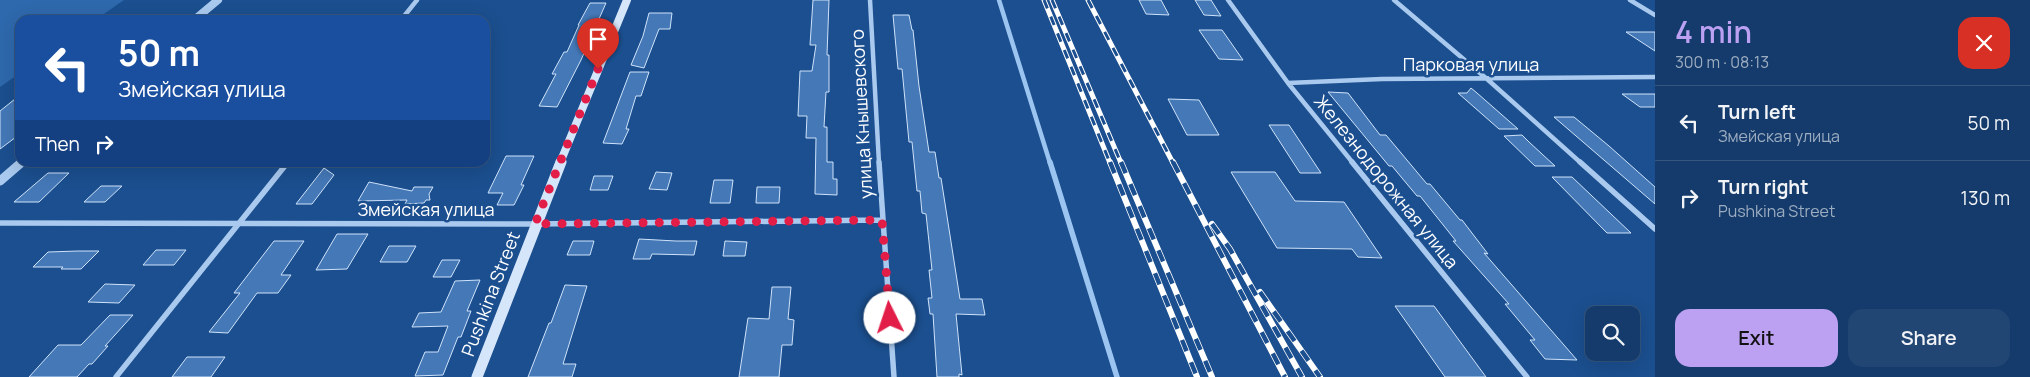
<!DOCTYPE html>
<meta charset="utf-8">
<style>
:root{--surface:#143b6b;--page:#214673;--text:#f1f3f6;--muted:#9dadc1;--line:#33557e;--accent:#bca0f2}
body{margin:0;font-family:Manrope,sans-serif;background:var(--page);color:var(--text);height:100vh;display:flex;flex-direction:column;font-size:19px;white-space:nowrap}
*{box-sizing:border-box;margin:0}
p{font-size:16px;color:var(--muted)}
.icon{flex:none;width:28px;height:28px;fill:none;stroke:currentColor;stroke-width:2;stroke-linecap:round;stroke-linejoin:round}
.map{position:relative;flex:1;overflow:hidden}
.details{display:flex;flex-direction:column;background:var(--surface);width:375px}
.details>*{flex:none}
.hud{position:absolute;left:15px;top:15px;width:475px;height:152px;border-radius:15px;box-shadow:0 5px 20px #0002,0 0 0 1px var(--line);background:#1a4fa0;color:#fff;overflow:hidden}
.buttons{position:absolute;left:1585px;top:306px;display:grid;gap:10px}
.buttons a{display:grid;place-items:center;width:55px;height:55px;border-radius:10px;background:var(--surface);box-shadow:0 5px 20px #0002,0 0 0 1px var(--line);font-size:25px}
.pin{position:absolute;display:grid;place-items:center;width:42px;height:42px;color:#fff;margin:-51px -21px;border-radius:50% 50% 50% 0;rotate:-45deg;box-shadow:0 0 5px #0007}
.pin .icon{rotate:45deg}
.me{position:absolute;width:55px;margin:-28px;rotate:356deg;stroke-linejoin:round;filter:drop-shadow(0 0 4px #0008)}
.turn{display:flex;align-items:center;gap:18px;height:105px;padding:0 20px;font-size:22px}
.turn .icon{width:65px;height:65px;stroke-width:2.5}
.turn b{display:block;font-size:35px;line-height:42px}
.then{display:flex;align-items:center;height:48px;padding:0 20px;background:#0003;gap:10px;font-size:19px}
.round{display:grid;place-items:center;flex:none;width:52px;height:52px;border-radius:15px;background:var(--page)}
.overview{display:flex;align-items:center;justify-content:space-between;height:85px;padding:0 20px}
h1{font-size:30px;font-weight:600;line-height:38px;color:var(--accent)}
.primary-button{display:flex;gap:10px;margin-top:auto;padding:10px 20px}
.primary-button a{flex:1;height:58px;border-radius:15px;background:var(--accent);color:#111;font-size:20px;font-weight:600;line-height:58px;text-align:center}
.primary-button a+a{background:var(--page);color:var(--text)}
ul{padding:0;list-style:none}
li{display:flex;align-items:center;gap:15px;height:75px;padding:0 20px;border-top:1px solid var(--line)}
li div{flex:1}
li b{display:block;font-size:19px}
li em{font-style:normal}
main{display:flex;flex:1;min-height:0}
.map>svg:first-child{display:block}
.green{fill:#2e69ad}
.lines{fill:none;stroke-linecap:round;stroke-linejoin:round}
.stream-far1{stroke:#9cc4f0;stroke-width:4.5}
.stream{stroke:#9cc4f0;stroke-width:5.5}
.building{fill:#4478b7;stroke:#cfe3fa}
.minor-far1{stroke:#a9c9ee;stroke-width:4.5}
.minor{stroke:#a9c9ee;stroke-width:5.5}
.tertiary-far1{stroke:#a9c9ee;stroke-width:8}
.tertiary{stroke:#a9c9ee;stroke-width:9}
.secondary-far1{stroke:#d6e6fa;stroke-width:8}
.secondary{stroke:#d6e6fa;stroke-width:11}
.rail-far1-casing{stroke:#fff;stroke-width:5}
.rail-casing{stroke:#fff;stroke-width:6}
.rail-far1{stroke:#1b4f8f;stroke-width:3;stroke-dasharray:9;stroke-linecap:butt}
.rail{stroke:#1b4f8f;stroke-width:4.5;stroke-dasharray:12;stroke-linecap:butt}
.route{stroke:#e11d48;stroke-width:9;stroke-dasharray:0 16.2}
.labels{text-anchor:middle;stroke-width:5;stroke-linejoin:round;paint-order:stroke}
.street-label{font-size:18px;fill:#fff;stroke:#1b4f8f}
</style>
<main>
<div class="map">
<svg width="1655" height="377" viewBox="0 0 1655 377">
<rect width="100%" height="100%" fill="#1b4f8f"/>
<path class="green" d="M0 0H124L95 20H20V73L0 87Z"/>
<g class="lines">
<path class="stream-far1" d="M999 0 1050 163"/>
<path class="stream" d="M1050 162 1117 377"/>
</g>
<path class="building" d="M813 0H829L827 55H829V92H826L824 127H827V162H833V179H837V195L815 194 816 138H806L807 116H798L800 71H812L816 45H810Z
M1139 0H1161L1169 15 1146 14Z
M1195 0H1211L1221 16 1204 15Z
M590 3H606L581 60 557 107 539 106 556 74H552L564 52H567L579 25H578Z
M649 13H672L670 29H659L644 68 631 65 643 36Z
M893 15H909L912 30H913L919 86 929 152H935L939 178H941L960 299H982L985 315 956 314 962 375 959 374V377H937L933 314H930L928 298H932L929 270H932L926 214 922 213 920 191H917L912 142H909L902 69H898Z
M1199 30H1222L1243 60 1219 59Z
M1626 32H1655V51Z
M630 72H649L641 96H636L626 129H629L622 144 603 143Z
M1471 88 1477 93 1518 129H1499L1458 93H1467Z
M1328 92 1348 93 1380 135H1386L1427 184H1430L1460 220H1462L1488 254 1484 253 1577 360 1545 359 1530 340H1535L1505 304H1509L1453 241H1456L1420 196H1417L1392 166H1389Z
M1622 94H1655V107H1640Z
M20 95V134L0 149V111Z
M1168 99 1199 100 1219 135H1187Z
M1554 117H1574L1609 146 1655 187V204Z
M1269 125H1289L1321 173H1300Z
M1522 135 1529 142 1555 166H1535L1504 136Z
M506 156H534L521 185H524L514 205H497L503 193H488Z
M324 168 334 175 312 204H296Z
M656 172 672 173 667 190 649 189Z
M1231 172H1275L1295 201 1344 202 1382 258 1358 257 1352 249 1277 248Z
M48 173H69L39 202H14Z
M594 176H613L608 190H590Z
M1552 177H1572L1631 233H1607Z
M714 180H733L730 203H710Z
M369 182 412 191 414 187H433L429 194 430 200H426L424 203 405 204 407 200 358 201Z
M101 186H122L105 202H84Z
M757 187H780L779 203H756Z
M337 234H368L347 269 316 270Z
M639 239 676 241H697L694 255 652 254 650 259H633Z
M274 241H304L281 275H291L278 293H257L228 333 209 332 240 293H234Z
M573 241H594L590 255H567Z
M725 241 747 242 745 256H723Z
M389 246H416L407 262H380Z
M156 250H186L174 265H143Z
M78 251H99L81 269H61L63 267H33L48 252Z
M442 260H460L451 277H433Z
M480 280 467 311H471L461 337H458L443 375 415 376 425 352H438L448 326 412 327 419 313 441 312 455 281Z
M105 284 135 285 119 303 88 302Z
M565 285 587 286 563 364H576L572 377H528L549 323H551Z
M772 287H791L788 319 794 320 792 345H782L779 377H739L748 318 769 319Z
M1395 306H1434L1486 377H1445Z
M110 315H133L105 346H108L92 364H89L77 377H29L58 345H81Z
M187 357H225L211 377H172Z"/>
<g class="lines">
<path class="minor-far1" d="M870 0 879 163
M1228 0 1288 83 1353 163
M1394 0 1487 79 1581 163
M1630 0 1655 15
M401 20 417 0
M1288 83 1382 79 1655 77"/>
<path class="minor" d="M879 162 894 377
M1352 162 1527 377
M1580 162 1655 229
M0 223 535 224 882 220
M116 377 288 162"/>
<path class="tertiary-far1" d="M194 20 218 0"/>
<path class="tertiary" d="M0 181 22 162"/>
<path class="secondary-far1" d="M560 163 627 0"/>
<path class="secondary" d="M477 377 561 162"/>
<g class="rail-far1-casing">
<path id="rail-far1" d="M1044 0 1110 163
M1052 0 1121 163
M1088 0 1173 163"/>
</g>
<g class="rail-casing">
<path id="rail" d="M1110 162 1197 377
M1121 162 1212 377
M1173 162 1285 377
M1212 224 1230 249 1302 377
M1260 292 1320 377"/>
</g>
<use href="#rail-far1" class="rail-far1"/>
<use href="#rail" class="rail"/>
</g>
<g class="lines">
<path class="route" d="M598 69 535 224 882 220 890 318"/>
</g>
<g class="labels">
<g class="street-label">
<text x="1471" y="71">Парковая улица</text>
<text transform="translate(862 114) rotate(-93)" y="6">улица Кнышевского</text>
<text transform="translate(1386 182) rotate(51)" y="6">Железнодорожная улица</text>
<text x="426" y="216">Змейская улица</text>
<text transform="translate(491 294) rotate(-69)" y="6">Pushkina Street</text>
</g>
</g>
</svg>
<div class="buttons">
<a><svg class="icon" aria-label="search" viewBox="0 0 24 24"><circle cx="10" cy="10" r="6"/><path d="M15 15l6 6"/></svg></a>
</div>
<div class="pin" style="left:598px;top:69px;background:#d93025"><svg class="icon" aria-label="arrive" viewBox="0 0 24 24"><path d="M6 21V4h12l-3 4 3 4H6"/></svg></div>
<svg class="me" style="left:890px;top:318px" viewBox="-20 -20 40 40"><circle r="19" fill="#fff"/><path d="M0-13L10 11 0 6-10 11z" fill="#e11d48"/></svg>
<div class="hud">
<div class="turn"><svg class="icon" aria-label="left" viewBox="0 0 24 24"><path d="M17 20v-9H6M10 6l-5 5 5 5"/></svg><div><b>50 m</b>Змейская улица</div></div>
<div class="then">Then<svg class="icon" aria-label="right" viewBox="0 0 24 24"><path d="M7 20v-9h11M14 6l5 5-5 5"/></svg></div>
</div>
</div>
<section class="details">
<div class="overview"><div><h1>4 min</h1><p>300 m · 08:13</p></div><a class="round" style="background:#d93025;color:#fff"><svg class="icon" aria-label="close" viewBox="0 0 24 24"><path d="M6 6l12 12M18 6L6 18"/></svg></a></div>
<ul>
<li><svg class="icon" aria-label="left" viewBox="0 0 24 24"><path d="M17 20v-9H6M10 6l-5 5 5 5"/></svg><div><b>Turn left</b><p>Змейская улица</p></div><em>50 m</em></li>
<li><svg class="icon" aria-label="right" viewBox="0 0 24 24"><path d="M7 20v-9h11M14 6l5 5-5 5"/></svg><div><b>Turn right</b><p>Pushkina Street</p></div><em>130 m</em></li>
</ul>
<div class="primary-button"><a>Exit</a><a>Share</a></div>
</section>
</main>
